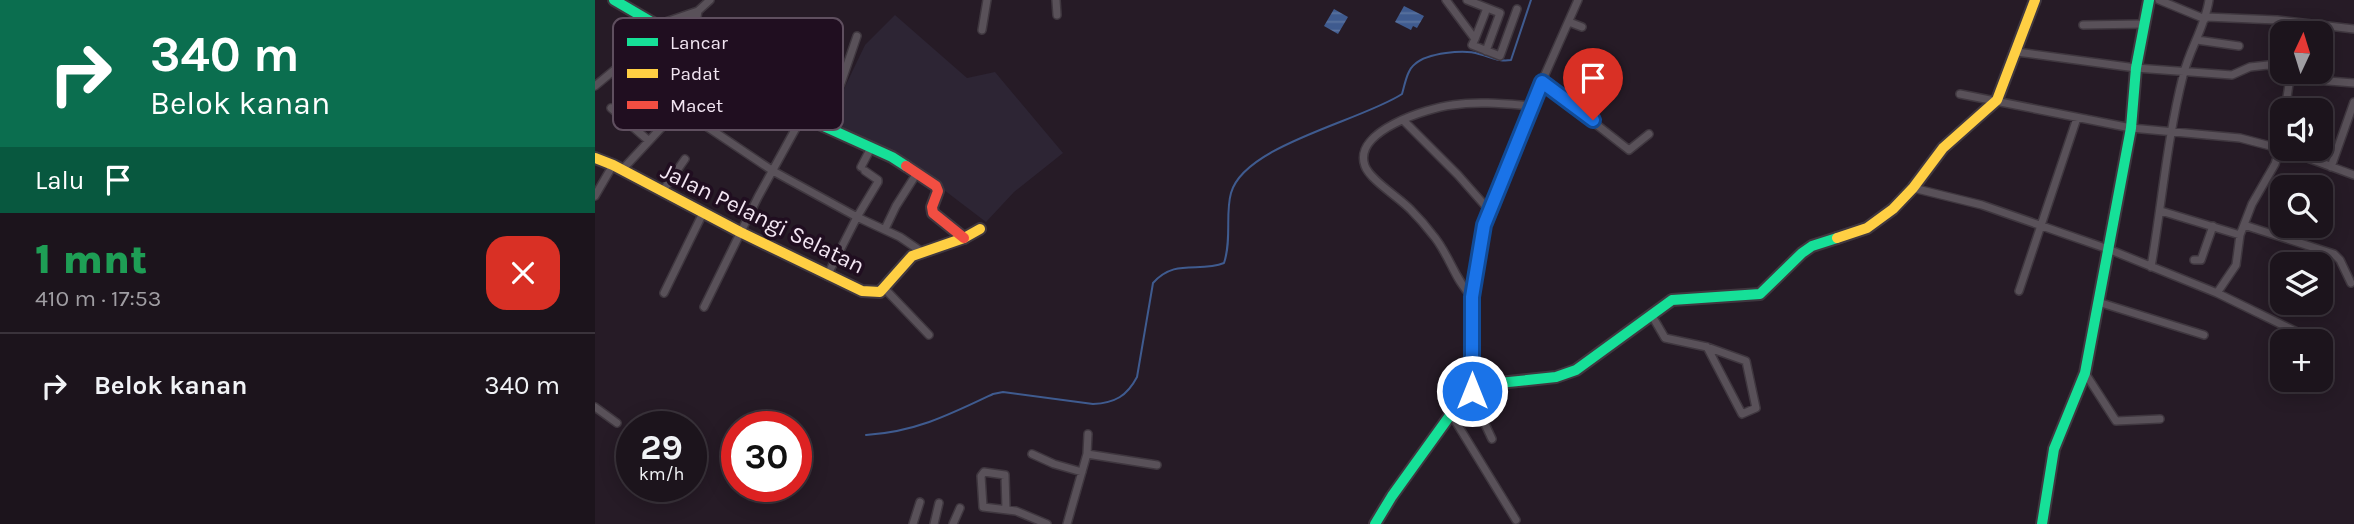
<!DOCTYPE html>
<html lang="id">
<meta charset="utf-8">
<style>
:root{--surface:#1c141c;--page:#292129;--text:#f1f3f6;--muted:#a09ea3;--line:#3a333b}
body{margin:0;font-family:Karla,sans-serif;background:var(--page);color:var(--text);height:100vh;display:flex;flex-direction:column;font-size:26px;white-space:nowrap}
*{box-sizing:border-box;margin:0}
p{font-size:23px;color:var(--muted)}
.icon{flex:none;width:38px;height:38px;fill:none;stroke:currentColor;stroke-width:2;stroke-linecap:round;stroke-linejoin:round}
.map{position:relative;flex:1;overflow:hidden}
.panel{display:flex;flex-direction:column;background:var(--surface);width:595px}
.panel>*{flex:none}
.top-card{background:#0b6e4f;color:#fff;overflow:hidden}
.needle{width:46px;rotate:4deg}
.tools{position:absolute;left:1675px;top:21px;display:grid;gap:14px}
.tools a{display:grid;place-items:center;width:63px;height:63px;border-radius:14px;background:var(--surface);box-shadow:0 4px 18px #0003,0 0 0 2px var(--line);font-size:35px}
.speed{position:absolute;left:21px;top:411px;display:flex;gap:14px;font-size:35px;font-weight:700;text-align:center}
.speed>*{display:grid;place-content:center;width:91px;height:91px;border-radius:50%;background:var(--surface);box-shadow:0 4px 18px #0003,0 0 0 2px var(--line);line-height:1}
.speed small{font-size:18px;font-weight:400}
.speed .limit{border:10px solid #d22;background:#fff;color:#111}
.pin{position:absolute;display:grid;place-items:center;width:60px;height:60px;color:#fff;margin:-72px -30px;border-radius:50% 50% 50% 0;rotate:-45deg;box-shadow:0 0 7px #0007}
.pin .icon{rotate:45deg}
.me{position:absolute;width:77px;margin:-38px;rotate:0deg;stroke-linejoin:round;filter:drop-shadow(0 0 5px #0008)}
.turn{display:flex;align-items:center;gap:24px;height:147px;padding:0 35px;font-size:32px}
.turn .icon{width:91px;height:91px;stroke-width:2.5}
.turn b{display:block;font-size:49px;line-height:60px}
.then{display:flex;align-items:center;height:66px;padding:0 35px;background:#0003;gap:14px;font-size:26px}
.round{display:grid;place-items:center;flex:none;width:74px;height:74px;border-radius:21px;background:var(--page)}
.summary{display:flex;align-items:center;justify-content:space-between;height:119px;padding:0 35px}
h1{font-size:42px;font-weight:800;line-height:52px;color:#1e9e55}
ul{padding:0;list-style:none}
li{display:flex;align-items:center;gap:21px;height:105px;padding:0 35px;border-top:2px solid var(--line)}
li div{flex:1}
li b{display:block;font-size:26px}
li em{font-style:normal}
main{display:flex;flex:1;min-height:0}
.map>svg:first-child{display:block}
.industrial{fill:#2d2534}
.water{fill:url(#water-rules)}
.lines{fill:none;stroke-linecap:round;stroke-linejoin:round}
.stream{stroke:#3f5b8f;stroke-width:2}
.street-casing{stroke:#3f373f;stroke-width:10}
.fast-casing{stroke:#3f373f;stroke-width:14}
.slow-casing{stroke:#3f373f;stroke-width:14}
.jam-casing{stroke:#3f373f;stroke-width:14}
.street{stroke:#595159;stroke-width:7}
.fast{stroke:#16e098;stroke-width:10}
.slow{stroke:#ffcf43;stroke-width:10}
.jam{stroke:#f24e42;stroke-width:10}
.route-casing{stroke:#114b97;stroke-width:18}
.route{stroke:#1a73e8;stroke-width:12}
.labels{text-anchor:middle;stroke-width:7;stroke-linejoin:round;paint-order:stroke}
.street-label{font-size:23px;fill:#f3e6f3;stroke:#200e20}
.key{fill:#200e20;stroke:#5f4f5f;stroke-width:2}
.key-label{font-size:19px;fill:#f3e6f3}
</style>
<main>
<section class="panel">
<div class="top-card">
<div class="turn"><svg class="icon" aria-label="right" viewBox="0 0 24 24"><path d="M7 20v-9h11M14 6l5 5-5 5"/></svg><div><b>340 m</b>Belok kanan</div></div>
<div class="then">Lalu<svg class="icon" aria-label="arrive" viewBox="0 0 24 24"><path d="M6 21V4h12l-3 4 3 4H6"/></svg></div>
</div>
<div class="summary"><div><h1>1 mnt</h1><p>410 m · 17:53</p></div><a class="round" style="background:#d93025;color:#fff"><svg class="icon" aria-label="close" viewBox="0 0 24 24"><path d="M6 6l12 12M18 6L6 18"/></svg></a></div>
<ul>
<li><svg class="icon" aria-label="right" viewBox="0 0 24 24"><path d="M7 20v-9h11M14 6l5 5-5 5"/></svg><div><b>Belok kanan</b></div><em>340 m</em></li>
</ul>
</section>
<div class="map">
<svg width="1759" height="524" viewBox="0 0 1759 524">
<defs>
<pattern id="water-rules" width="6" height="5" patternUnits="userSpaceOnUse" patternTransform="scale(1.75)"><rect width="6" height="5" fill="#3f5b8f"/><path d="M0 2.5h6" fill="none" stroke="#5b739f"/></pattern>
</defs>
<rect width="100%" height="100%" fill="#261b26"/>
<path class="industrial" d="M300 15 372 78 400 72 468 153 419 192 391 222 307 158 233 122 270 45Z"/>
<path class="water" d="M809 6 829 16 822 28 818 26 816 30 800 22Z
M739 9 753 17 743 34 729 26Z"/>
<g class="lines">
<path class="stream" d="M271 435C320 432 354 415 398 394L408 392 498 404C520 403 532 396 542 377L558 283C580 258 604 273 629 263 637 239 630 214 636 193 649 145 766 121 807 94 810 84 812 70 820 64 832 53 869 49 884 54 897 57 903 62 916 60L936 0"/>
<g class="street-casing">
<path id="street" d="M461 0 462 15
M851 0 880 39 892 8
M872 0 905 13 891 51
M1564 0 1610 19
M1611 17 1682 20 1759 29
M974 22 987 27
M1488 25 1549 24
M387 30 392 0
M880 39 877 45 905 56 922 9
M1602 40 1644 46
M85 44 101 23 103 11
M1422 52 1541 68 1637 75 1655 67 1673 65 1695 78 1759 83
M23 67 178 171 262 217 305 237 327 252
M947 82 1034 150 1054 134
M0 86 23 67 56 27 103 11 115 0
M1365 94 1536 128 1645 138 1687 149
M16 108 54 141
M1690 110 1695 78
M808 120 863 175 893 209
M225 124 246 83 262 36
M1688 149 1759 175
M266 167 276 148
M1736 167 1759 102
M27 170 118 72 134 44
M1318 188 1387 205 1513 249 1622 293 1702 332
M67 192 90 159
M0 196 18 165
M1566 211 1645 235 1657 204 1680 164 1687 141
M1649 225 1739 254 1745 260 1756 283
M290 229 301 206 322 173
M1599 260H1606L1618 226
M1556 267C1567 203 1572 139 1588 76 1594 50 1610 27 1614 0
M232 276 262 217 283 182V180L270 171
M290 289 334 335
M1424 291 1482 118
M69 293 108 213
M1622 293 1641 265 1645 235
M877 297C859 279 854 253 837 234 831 226 823 217 816 210 805 198 775 180 770 166 757 131 833 108 857 105 884 101 911 104 937 106
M1503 302 1609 335
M109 307 163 197 207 117
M1056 314 1070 338 1112 347 1151 361 1161 408 1147 414 1112 347
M1490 373 1521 421 1565 419
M884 389 889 422 897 439
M877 391V297L889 225 948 79 983 0
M0 407 22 423
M856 414 921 520
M437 454 459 464 487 472
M492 454 562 465
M411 509 410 475 389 472 386 476 388 507 421 511 452 524
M318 524 325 502
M339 524 344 503
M358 524 365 508
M472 524 492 454 493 434"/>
</g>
<g class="fast-casing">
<path id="fast" d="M19 0 60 24 118 72 160 95 297 157 311 166
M780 524 797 496 856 414 877 391 904 383 961 377 981 370 1077 300 1165 294 1207 253 1217 246 1242 238
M1447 524 1459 449 1490 373 1536 128 1541 68 1554 0"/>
</g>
<g class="slow-casing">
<path id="slow" d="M0 158 18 165 145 232 267 291 285 292 317 256 369 238 385 229
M1242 238 1272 228 1298 209 1318 188 1348 148 1402 100 1440 0"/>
</g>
<g class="jam-casing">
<path id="jam" d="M311 166 341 186 343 191 337 207 338 213 369 238"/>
</g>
<use href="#street" class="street"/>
<use href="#fast" class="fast"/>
<use href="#slow" class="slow"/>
<use href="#jam" class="jam"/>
</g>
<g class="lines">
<g class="route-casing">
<path id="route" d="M877 391V297L889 225 947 82 998 120"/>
</g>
<use href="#route" class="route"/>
</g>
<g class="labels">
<g class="street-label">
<text transform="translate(168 218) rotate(26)" y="8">Jalan Pelangi Selatan</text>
</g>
</g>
<rect x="18" y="18" width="230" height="112" rx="10" class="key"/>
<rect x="32" y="38" width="31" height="8" fill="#16e098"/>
<rect x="32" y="69" width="31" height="9" fill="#ffcf43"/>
<rect x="32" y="101" width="31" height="8" fill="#f24e42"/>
<g class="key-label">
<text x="75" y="49">Lancar</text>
<text x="75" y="80">Padat</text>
<text x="75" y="112">Macet</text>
</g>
</svg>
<div class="tools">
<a><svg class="needle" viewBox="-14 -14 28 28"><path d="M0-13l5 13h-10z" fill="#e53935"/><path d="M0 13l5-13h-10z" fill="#a09ea3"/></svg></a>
<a><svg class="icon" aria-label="sound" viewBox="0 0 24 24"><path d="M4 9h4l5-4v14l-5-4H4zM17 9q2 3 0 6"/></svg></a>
<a><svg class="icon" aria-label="search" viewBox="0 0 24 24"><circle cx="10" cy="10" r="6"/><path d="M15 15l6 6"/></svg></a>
<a><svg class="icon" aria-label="layers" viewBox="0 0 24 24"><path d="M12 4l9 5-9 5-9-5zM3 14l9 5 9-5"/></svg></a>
<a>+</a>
</div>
<div class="speed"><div>29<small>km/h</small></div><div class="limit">30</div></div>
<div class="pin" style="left:998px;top:120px;background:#d93025"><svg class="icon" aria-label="arrive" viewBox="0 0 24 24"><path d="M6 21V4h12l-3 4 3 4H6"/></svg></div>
<svg class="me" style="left:877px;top:391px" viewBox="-20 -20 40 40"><circle r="17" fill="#1a73e8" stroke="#fff" stroke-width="3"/><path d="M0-11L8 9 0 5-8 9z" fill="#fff"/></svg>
</div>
</main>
